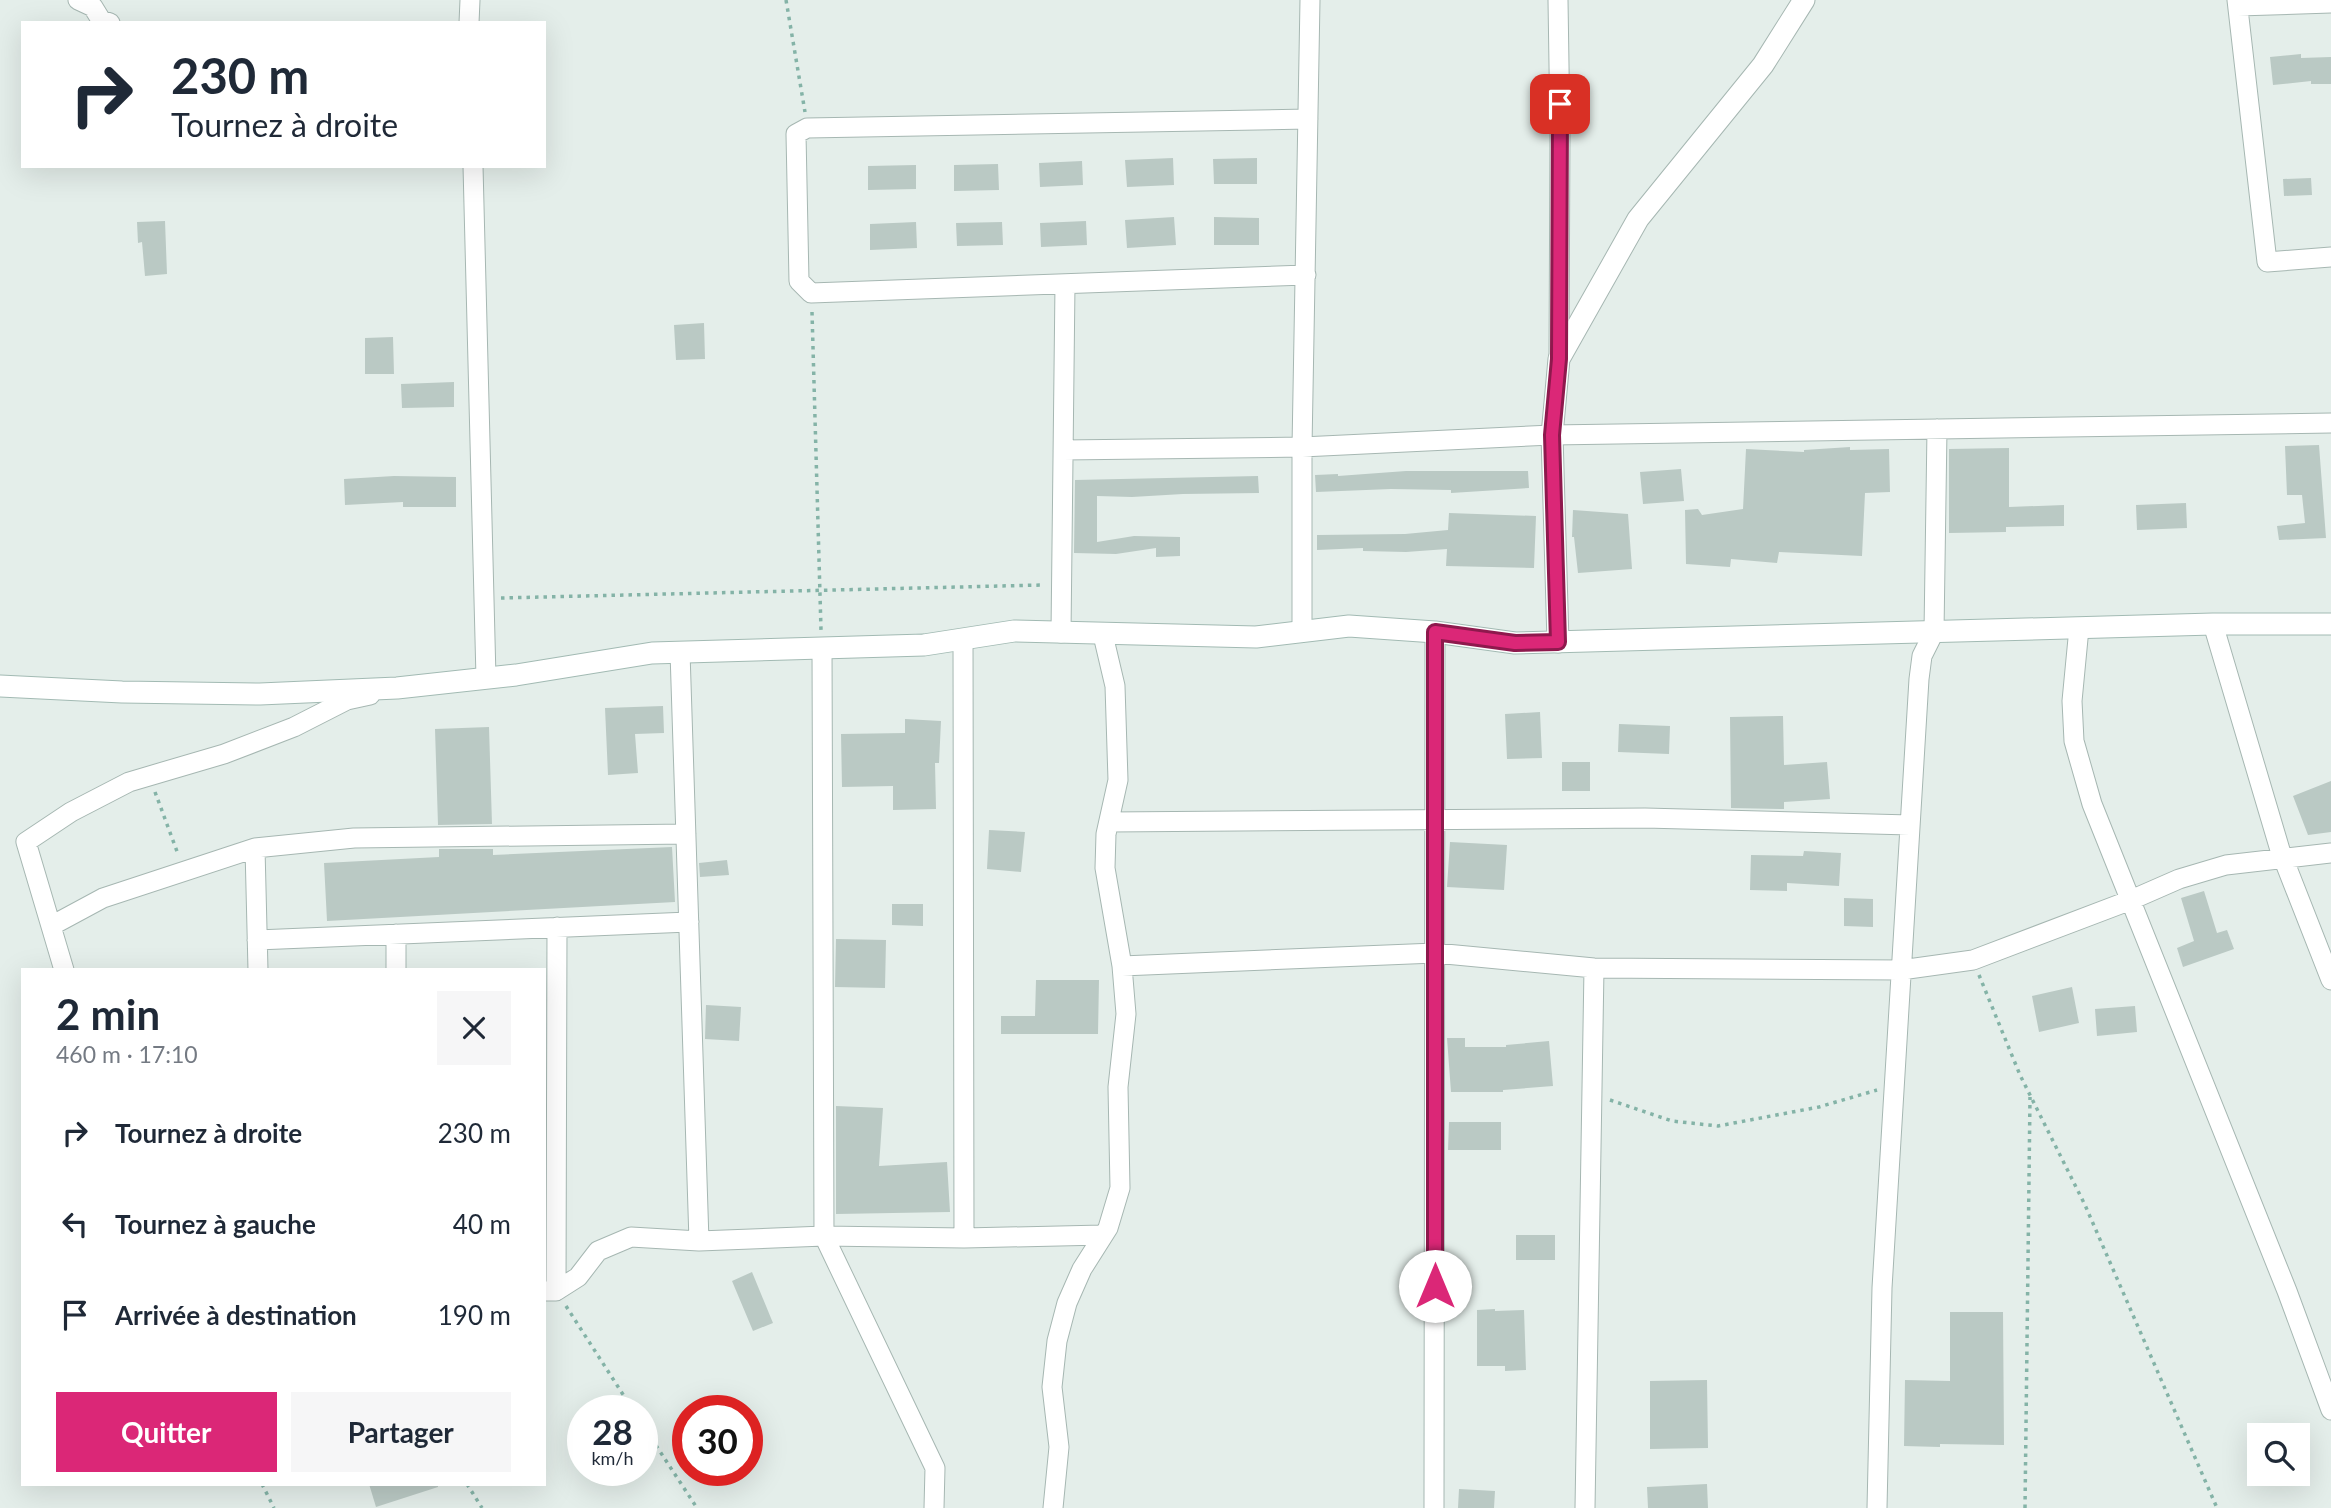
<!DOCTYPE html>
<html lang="fr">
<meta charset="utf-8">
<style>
:root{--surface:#fff;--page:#f6f6f7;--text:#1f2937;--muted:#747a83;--accent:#db2777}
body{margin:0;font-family:Lato,sans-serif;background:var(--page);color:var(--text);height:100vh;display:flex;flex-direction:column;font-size:26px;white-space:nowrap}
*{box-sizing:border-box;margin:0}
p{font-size:23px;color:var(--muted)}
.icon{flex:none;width:38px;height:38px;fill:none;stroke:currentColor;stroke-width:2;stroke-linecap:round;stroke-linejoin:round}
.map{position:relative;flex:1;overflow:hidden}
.panel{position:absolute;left:21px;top:968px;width:525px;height:518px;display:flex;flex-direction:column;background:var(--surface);border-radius:0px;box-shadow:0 7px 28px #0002}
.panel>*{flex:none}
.top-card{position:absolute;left:21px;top:21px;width:525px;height:147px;border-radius:0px;box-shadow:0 7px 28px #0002;background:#fff;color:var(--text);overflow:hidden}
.fabs{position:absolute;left:2247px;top:1423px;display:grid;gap:14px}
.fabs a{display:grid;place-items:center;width:63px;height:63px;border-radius:0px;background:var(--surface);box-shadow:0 7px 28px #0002;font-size:35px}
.speed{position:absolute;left:567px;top:1395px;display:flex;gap:14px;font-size:35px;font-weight:700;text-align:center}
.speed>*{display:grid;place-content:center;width:91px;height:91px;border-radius:50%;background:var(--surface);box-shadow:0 7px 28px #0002;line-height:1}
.speed small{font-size:18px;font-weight:400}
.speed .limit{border:10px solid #d22;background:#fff;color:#111}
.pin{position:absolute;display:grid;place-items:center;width:60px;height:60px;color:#fff;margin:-30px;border-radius:14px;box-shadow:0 4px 10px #0006}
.me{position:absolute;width:77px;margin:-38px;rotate:0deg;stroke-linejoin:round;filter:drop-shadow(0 0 5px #0008)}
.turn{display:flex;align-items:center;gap:24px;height:147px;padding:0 35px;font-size:32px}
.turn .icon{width:91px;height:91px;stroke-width:2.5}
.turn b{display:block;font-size:49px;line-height:60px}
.round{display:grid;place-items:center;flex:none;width:74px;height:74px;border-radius:0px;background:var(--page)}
.headline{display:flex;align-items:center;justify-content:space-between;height:119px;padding:0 35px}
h1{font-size:42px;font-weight:700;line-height:52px}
.action{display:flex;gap:14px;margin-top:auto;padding:14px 35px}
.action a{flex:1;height:80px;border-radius:0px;background:var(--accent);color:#fff;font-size:28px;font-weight:700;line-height:80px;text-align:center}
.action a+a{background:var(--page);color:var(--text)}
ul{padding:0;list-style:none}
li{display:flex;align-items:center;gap:21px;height:91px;padding:0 35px}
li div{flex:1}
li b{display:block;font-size:26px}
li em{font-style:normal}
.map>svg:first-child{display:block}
.building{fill:#bac9c4}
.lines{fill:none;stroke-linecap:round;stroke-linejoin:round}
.minor-casing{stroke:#a6b7b2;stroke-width:21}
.tertiary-casing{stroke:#a6b7b2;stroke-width:23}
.secondary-casing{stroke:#a2bab3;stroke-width:23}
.path{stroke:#84b3a7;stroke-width:3.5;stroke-dasharray:3.5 5;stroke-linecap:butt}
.minor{stroke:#fff;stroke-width:19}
.tertiary{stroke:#fff;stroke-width:21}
.secondary{stroke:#fff;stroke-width:21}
.route-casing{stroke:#8e194d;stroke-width:18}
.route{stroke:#db2777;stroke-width:12}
</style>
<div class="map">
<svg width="2331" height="1508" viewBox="0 0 2331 1508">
<rect width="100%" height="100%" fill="#e4eeea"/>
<path class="building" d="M2301 54V58L2331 57V84H2311V81L2273 85 2270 57Z
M1173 158 1174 185 1127 187 1125 160Z
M1257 158V184H1214L1213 159Z
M1082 161 1083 185 1040 187 1039 163Z
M998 164 999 190 954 191V165Z
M916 165V189L868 190V166Z
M2311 178 2312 195 2284 196 2283 179Z
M1174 217 1176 245 1127 248 1125 220Z
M1214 217 1259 218V245H1214Z
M165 221 167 274 145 276 142 242 138 243 137 222Z
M1086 221 1087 245 1041 247 1040 223Z
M916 222 917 248 870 250V224Z
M1002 222 1003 245 957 246 956 223Z
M704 323 705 359 676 360 674 325Z
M393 337 394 374H365V338Z
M454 382V407L402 408 401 384Z
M2319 445 2326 538 2279 540 2277 526 2305 523 2302 495H2287L2285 446Z
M1850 447V450L1889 449 1890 492 1865 493 1862 556 1779 552 1777 563 1731 559 1730 567 1686 564 1685 510 1698 509 1702 515 1743 509 1746 449 1804 452V450Z
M2009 448V507L2064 505V526L2006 527V532L1949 533V449Z
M1681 469 1684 501 1643 504 1640 472Z
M1406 471H1528L1529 488 1451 493V490L1391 489 1316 492 1315 475 1338 474V476Z
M394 476 456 477V507H403V502L345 505 344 479Z
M1258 476 1259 493 1183 494 1132 497 1097 496V542L1134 536 1180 537V556L1156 557V548L1116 554 1074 553 1075 480Z
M2186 503 2187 528 2137 530 2136 505Z
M1573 510 1628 514 1632 569 1578 573 1574 537H1572Z
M1449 513 1536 516 1534 568 1446 566 1447 549 1406 552 1363 551V548L1317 550V535L1405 534 1448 530Z
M663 706 664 733 635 734 638 773 608 775 605 708Z
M1540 712 1542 758 1507 759 1505 714Z
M1783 716 1784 765 1827 762 1830 799 1784 802V809L1731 808 1730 717Z
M905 719 941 721 939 763H935L936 809 893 810V786L842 787 841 734 905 733Z
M1619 724 1670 726 1669 754 1618 752Z
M489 727 492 824 438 825 435 729Z
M1562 762H1590V791H1562Z
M2331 781V832L2308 835 2293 796Z
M989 830 1025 832 1021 872 987 869Z
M1450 842 1507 845 1504 890 1447 887Z
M672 847 675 902 327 921 324 863 439 857V849H493V855Z
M1804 851 1841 853 1839 886 1787 883V891L1750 890 1751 855 1803 856Z
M727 860 729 875 700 877 699 863Z
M2204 891 2217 933 2227 930 2234 949 2183 967 2177 948 2194 941 2181 898Z
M1844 898 1873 899V927L1844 926Z
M892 904H923V926L892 925Z
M836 939 886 940 885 988 835 987Z
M1036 980H1099L1098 1034H1001V1016H1035Z
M2072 987 2079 1023 2039 1032 2032 996Z
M706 1005 741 1007 739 1041 705 1039Z
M2135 1006 2137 1032 2097 1036 2095 1009Z
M1447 1038H1465V1047H1506V1045L1549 1041 1553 1086 1503 1090V1092H1451Z
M836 1106 883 1108 879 1166 947 1162 950 1212 836 1214Z
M1449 1122H1501V1150H1448Z
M1516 1235H1555V1260H1516Z
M752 1272 773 1323 753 1331 732 1281Z
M1495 1309V1311L1524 1310 1526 1370 1505 1371V1366H1477V1310Z
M1950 1312H2003L2004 1445 1940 1444V1447L1904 1446 1905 1380 1950 1381Z
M1707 1380 1708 1448 1650 1449V1381Z
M369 1484H438V1487L376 1507Z
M1707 1484 1708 1508H1648L1647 1487Z
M1459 1489 1495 1491 1494 1508H1458Z"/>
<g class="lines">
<g class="minor-casing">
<path id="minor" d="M78 0 93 7 101 20 110 23
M1558 0 1560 130 1559 359
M2237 0 2267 262 2331 257
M2238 6 2331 3
M469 23 470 0
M473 166 486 678
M1306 275 811 293 799 281 796 134 807 128 1308 119
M1063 450 1302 447 1552 435 2331 423
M2213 624 2280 850 2331 980
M2079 628 2072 701 2074 741 2092 804 2287 1291 2331 1410
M1302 632V447L1310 0
M1061 633 1065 284
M963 639 964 1238
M822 648 824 1236 935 1468 934 1508
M680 652 699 1241
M1109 822 1645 818 1910 825
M255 848 258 970
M51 926 103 898 255 848 354 838 686 834
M396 934V970
M257 940 689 922
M1122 966 1435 953 1594 968 1901 970 1973 960 2131 900 2179 879 2226 865 2331 853
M64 970 26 842 71 812 129 782 224 754 294 727 347 700 370 695
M544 1291H556L578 1277 598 1251 631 1237 699 1241 824 1236 964 1238 1103 1235
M556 1291 557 927
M1053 1508 1059 1447 1052 1387 1057 1341 1067 1303 1082 1269 1108 1228 1120 1188 1118 1087 1126 1014 1122 966 1105 868 1106 834 1118 780 1115 686 1103 635
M1434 1508 1435 632
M1585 1508 1594 968
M1877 1508 1882 1288 1919 679 1922 656 1934 632 1937 429"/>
</g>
<g class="tertiary-casing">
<path id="tertiary" d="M1558 642 1552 435 1559 359 1638 219 1763 65 1804 0"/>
</g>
<g class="secondary-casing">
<path id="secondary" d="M0 686 122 692 260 694 397 688 516 675 652 653 924 645 1014 631 1256 637 1349 626 1435 632 1515 643 2213 624H2331"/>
</g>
<path class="path" d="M786 0 805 112
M812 312 821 630
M501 598 1042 585
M155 792 178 854
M1979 975 2020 1075 2085 1205 2217 1508
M1610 1100 1672 1121 1718 1126 1819 1107 1877 1090
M566 1306 633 1410
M642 1424 697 1508
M262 1484 274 1508
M467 1484 482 1508
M2025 1508 2030 1097"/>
<use href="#minor" class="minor"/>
<use href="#tertiary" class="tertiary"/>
<use href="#secondary" class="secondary"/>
</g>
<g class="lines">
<g class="route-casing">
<path id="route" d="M1435 1286V632L1515 643 1558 642 1552 435 1559 359 1560 104"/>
</g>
<use href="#route" class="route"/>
</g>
</svg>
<div class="fabs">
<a><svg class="icon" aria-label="search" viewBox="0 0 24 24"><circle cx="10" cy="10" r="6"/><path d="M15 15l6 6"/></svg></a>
</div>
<div class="speed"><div>28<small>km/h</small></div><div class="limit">30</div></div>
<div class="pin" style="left:1560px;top:104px;background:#d93025"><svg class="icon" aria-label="arrive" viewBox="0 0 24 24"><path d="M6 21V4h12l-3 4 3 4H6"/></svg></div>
<svg class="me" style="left:1435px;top:1286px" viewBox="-20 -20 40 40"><circle r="19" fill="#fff"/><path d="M0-13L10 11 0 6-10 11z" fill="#db2777"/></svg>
<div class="top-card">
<div class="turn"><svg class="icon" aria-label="right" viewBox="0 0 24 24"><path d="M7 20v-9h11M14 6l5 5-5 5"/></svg><div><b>230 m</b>Tournez à droite</div></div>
</div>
<section class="panel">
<div class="headline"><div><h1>2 min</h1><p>460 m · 17:10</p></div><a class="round"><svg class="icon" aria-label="close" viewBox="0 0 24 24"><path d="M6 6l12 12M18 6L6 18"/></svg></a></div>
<ul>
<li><svg class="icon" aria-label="right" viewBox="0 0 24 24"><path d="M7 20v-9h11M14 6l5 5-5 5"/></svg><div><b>Tournez à droite</b></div><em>230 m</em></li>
<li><svg class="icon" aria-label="left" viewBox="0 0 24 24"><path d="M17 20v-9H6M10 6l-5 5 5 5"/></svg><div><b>Tournez à gauche</b></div><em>40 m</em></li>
<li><svg class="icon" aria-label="arrive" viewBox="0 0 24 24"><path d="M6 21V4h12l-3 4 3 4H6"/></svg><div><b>Arrivée à destination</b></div><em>190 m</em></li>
</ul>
<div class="action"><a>Quitter</a><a>Partager</a></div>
</section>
</div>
